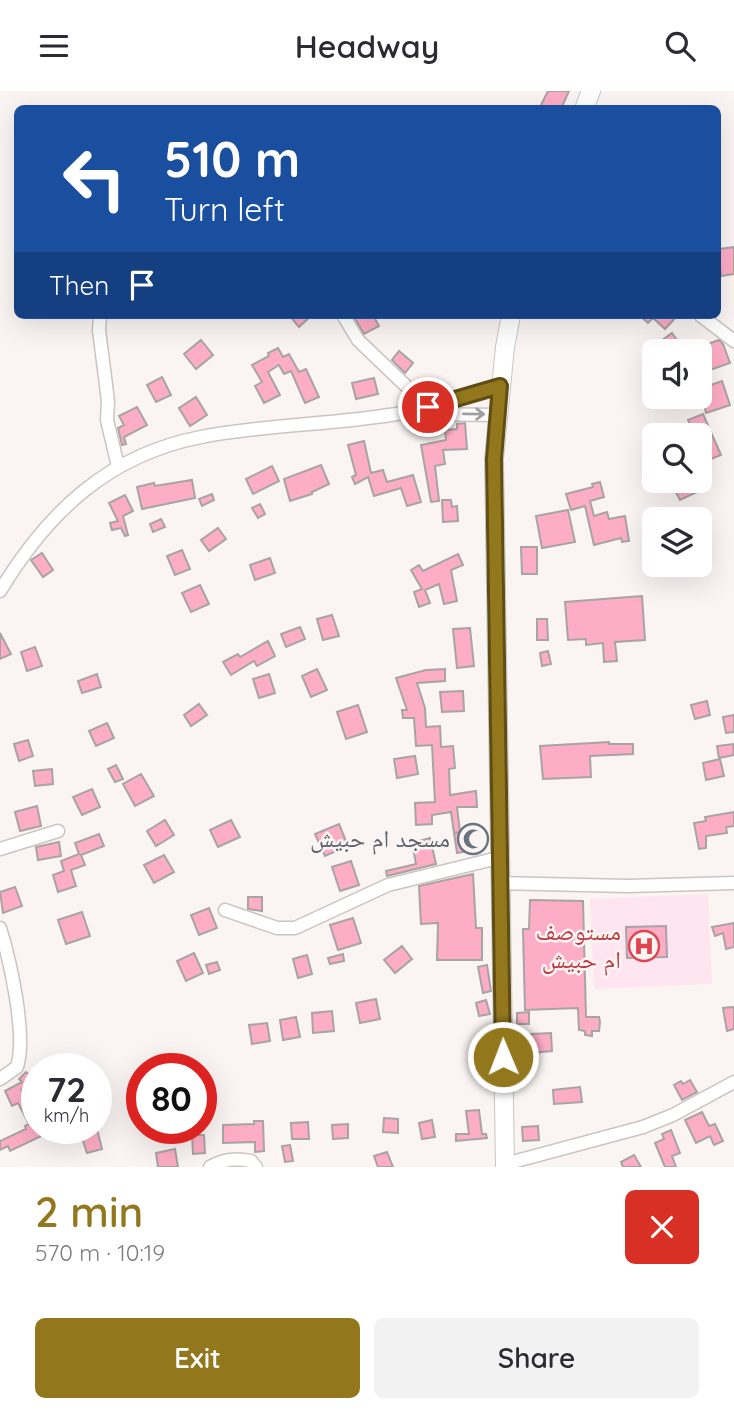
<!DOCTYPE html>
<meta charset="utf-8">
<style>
:root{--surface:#fff;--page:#f2f2f3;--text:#2b2b33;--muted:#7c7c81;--accent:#92771d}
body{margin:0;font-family:Quicksand,"Noto Naskh Arabic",sans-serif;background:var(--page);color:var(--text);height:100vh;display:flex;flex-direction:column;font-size:26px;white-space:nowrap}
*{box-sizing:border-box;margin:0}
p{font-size:23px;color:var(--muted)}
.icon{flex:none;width:38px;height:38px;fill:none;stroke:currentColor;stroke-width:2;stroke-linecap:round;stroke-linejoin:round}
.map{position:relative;height:1076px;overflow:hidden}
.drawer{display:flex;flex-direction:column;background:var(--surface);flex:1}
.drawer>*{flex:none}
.banner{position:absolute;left:14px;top:14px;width:707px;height:214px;border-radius:10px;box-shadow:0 7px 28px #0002;background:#1a4fa0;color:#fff;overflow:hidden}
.buttons{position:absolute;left:642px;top:248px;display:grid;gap:14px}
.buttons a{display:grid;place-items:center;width:70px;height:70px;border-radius:10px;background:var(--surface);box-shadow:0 7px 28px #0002;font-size:35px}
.speed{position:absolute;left:21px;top:962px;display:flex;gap:14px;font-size:35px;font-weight:700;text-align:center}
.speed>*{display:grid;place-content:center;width:91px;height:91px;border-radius:50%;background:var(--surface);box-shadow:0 7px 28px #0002;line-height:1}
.speed small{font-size:18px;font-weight:400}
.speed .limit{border:10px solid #d22;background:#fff;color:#111}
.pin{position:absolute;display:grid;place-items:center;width:60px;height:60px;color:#fff;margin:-30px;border:4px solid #fff;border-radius:50%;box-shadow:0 2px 7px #0007}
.me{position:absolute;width:77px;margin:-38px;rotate:359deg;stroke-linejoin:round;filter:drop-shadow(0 0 5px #0008)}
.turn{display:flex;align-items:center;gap:24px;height:147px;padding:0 35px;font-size:32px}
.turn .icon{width:91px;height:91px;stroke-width:2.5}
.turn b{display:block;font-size:49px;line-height:60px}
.then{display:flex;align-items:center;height:66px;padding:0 35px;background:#0003;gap:14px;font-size:26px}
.round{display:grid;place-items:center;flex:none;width:74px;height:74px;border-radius:10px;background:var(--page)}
.summary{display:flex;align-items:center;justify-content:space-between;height:119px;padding:0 35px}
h1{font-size:42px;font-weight:600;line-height:52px;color:var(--accent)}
.action{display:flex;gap:14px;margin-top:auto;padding:14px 35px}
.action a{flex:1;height:80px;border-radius:10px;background:var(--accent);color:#fff;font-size:28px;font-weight:600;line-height:80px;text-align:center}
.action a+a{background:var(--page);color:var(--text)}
header{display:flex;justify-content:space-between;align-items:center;height:91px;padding:0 35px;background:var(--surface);font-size:32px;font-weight:600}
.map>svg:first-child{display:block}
.medical{fill:#fee5ef}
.building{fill:#feadc6;stroke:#a8a3a4;stroke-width:2}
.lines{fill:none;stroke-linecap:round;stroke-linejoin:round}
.minor-casing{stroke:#cac5c2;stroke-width:15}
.highway-casing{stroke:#cac5c2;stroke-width:20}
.minor{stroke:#fff;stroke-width:12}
.highway{stroke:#fff;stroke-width:18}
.oneway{stroke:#a09f9f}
.route-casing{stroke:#5f4d13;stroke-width:18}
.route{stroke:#92771d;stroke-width:12}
.labels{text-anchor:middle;stroke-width:5;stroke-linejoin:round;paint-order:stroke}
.worship-label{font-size:24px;fill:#5b616d;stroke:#faf5f3;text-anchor:end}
.health-label{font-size:24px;fill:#be3a42;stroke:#faf5f3;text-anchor:end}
</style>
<header><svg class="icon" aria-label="menu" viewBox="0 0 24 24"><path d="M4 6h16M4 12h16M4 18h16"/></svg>Headway<svg class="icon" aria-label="search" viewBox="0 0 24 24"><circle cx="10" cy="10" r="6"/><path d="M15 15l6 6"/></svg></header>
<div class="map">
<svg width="734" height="1076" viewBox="0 0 734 1076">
<rect width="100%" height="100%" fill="#faf5f3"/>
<path class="medical" d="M708 803 712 893 594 898 590 808Z"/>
<path class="building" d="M548 0H569L561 18H539Z
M734 156V183L721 185 718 158Z
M289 224H312L299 236Z
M353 224H373L379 235 364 243Z
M639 224H678L665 238 653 227 648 232Z
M672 242 686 261H658L654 255Z
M201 249 213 264 196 278 184 263Z
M719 249 723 253 730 272 710 279 702 255Z
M278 257 283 266 289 263 299 281 306 278 319 306 305 312 291 280 284 283 279 274 268 281 280 304 264 312 255 295 262 291 252 274 269 265 268 262Z
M399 260 413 272 405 282 392 269Z
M162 286 171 304 156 311 147 294Z
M374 287 378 303 356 308 352 292Z
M722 290 730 314 706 322 700 298Z
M196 306 207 324 190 335 179 317Z
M137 316 147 334 124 346 126 353 122 354 118 337 124 334 119 325Z
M703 323 721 364 706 370 700 357V345H695L688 329Z
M465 332 467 358 443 359 445 373 435 375 439 410 431 411 421 354 446 349 445 339 457 338V333Z
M364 350 371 382 383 379 387 391 413 384 421 411 407 415 401 397 374 405 368 386 355 393 352 386 356 384 348 354Z
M321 374 329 393 312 401V403L290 410 284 388Z
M272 375 279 390 253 403 246 388Z
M192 389 195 407 142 418 137 396 154 392 155 395Z
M670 390H694L699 400 680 409Z
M600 391 604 406 590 410 594 425 607 421 609 428 625 425 629 450 622 451 621 447 594 454 585 415 571 419 566 403 593 396 592 393Z
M212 403 214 409 202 415 199 408Z
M125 404 133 420 123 425 128 444 125 445 121 437 112 439 110 432 118 430 109 412Z
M442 409H451L452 416 457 415 458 430 443 431Z
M260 413 265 423 258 427 252 417Z
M568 419 575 451 542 457 536 425Z
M161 428 165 436 153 441 150 433Z
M218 437 226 448 209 460 201 449Z
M521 456H537V483H522Z
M182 459 190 478 175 484 167 465Z
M42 462 53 479 43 486 31 469Z
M458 463 463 474 451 479 457 510 444 513 439 493 425 499 430 512 419 516 414 501 422 498 411 479 419 474 423 480Z
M270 467 275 482 255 489 250 474Z
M200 494 209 513 191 521 182 502Z
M642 505 645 549 615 551 617 570 604 571 603 552 586 554V548L568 549 565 511Z
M332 524 339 545 323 549 317 528Z
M537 528H547L548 549H537Z
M300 536 305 548 286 556 281 543Z
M470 537 474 575 457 577 453 538Z
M0 542 11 563 0 568Z
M268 550 275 565 257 575 254 570 231 584 223 571 238 563 240 566Z
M35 556 42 575 27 580 21 561Z
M548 560 551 573 542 575 540 562Z
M317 578 327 599 311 606 302 585Z
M445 578V590L417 592 425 617 426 636 440 635 441 656 453 655 455 677 449 678 450 704 476 700 477 716H457L460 741 475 737 479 758 457 762 454 742 459 741 454 742 451 721 432 724V733L416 734 415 712 435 711 432 654 416 655 414 627H403L402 619H407L396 587 426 579Z
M97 583 101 596 82 602 78 590Z
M269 583 275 602 259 607 253 588Z
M463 600 464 620 442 621 440 601Z
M707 610 710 624 695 628 691 614Z
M199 613 207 624 191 635 184 624Z
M358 614 367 641 346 648 337 621Z
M734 624V641L726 642 723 626Z
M107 632 114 647 96 655 89 640Z
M28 649 33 665 19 670 14 653Z
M609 651V653H633V663L590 665 591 686 543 688 540 655Z
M733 653 734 664 719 667 717 655Z
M415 665 418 683 397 687 394 668Z
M720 668 724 685 706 689 703 672Z
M116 674 123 688 115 691 108 678Z
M52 678 53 693 35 695 33 680Z
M141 683 154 705 135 715 123 693Z
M92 698 100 716 82 724 73 706Z
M37 715 41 735 20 740 15 721Z
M734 721V735L726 736 727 742 706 745V757L699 758 694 732 706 730 705 726Z
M165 729 174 744 156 755 147 740Z
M231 729 240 746 218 756 210 739Z
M339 733 348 755 325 765 315 743Z
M99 743 104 755 81 764 85 774 71 779 76 795 58 801 53 784 64 780 61 770 79 763 75 752Z
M430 747 436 773 387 785 386 780 416 773 412 752Z
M59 751 61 765 38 769 36 756Z
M164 764 174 781 154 792 144 774Z
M351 770 359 794 340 800 332 776Z
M473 783 476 837H482V869H437L438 832 421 833 419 795Z
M15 796 22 815 3 822 0 801Z
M248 806H262V820L248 818Z
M530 809 583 810 586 926H599L600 931 599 940H592V945L585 944V940L579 939 578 917 525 919 523 838H529Z
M209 817 217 837 199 844 191 824Z
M82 821 90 845 66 853 58 829Z
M353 827 361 852 338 859 330 834Z
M734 832V856L726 858 723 842 715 845 712 836Z
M666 835 667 866 627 867 626 836Z
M402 855 412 868 395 882 384 869Z
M194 862 203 882 186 890 177 870Z
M343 863 344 870 330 873 328 867Z
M307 864 312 883 298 887 293 868Z
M217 871 220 879 209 883 206 874Z
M487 874 491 900 483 902 478 876Z
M376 908 380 928 360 932 356 912Z
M486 909 490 923 479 925 476 912Z
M734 916V938L727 940 723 917Z
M332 920 334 940 313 942 312 922Z
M529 921V933H517V922Z
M296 926 300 946 283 949 280 929Z
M267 932 270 950 252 953 249 934Z
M551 942 552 960 532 962 531 943Z
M26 981 34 987 21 999 37 1027V1038H56L10 1060 8 1055 0 1059V1050L26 1038 25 1035 29 1033 18 1012 12 1015 5 1000 22 991 19 988Z
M690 989 697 1001 682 1009 674 994 681 990 683 993Z
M580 996 582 1011 554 1013 553 999Z
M479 1019 482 1043H486L487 1047 456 1050V1043H469L466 1020Z
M702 1021 709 1035 715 1033 723 1050 714 1054 710 1045 696 1052 685 1029Z
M384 1027 398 1028V1042L383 1041Z
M432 1029 435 1046 422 1048 419 1032Z
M254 1030H263L264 1060 255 1061V1051L223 1052V1034L254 1033Z
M308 1031 309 1048H292L291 1032Z
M348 1033V1047L333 1048 332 1034Z
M538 1035 539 1049 523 1050 522 1036Z
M79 1038H97L102 1058 87 1062Z
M671 1039 680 1062 672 1065 676 1076H665L655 1052 664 1048 662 1043Z
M192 1044H204L205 1062 193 1063Z
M290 1054 293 1070 285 1071 282 1055Z
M175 1058 178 1076H158L156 1062Z
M387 1061 393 1076H378L374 1065Z
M634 1064 641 1076H623L621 1071Z"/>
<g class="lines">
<g class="minor-casing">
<path id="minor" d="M100 224 99 239 108 310 107 329 118 375
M343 224 358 249 428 316
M700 224 734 250
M422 323 497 324
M0 500C48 421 108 364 201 346 267 333 336 334 402 322 436 316 468 305 500 295
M0 758 58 740
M502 792 627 795 734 792
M225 819 277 837H295L388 794 502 766
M0 837C10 869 27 944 17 976L0 988
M505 1073 643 1036 673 1024 734 991
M210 1076C224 1068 236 1067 251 1070L256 1076"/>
</g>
<g class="highway-casing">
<path id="highway" d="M584 18 591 0
M505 1076 494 368 505 256 511 224"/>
</g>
<use href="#minor" class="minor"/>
<use href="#highway" class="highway"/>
</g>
<defs><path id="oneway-shaft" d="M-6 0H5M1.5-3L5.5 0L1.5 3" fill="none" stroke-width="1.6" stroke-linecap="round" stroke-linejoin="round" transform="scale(1.75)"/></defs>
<use class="oneway" href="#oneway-shaft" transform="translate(474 323) rotate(1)"/>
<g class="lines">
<g class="route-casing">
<path id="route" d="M428 316 500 295 494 368 503 966"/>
</g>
<use href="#route" class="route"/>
</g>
<defs>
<g id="mosque-ring" transform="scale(1.575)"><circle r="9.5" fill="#faf5f3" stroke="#6b7280" stroke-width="1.5"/><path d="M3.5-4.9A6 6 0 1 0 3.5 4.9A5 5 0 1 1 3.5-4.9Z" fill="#6b7280"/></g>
<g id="hospital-ring" transform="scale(1.575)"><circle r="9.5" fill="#faf5f3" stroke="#e0444e" stroke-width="1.5"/><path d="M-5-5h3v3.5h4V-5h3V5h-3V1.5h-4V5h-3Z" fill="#e0444e"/></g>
</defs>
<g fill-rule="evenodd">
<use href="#mosque-ring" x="473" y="748"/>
<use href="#hospital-ring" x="644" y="855"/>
</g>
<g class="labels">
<g class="worship-label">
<text x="450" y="756">مسجد ام حبيش</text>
</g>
<g class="health-label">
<text x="621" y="849">مستوصف<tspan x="621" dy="28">ام حبيش</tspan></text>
</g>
</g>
</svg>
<div class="buttons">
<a><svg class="icon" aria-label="sound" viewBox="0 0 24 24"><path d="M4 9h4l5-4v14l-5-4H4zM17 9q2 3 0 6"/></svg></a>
<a><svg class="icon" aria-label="search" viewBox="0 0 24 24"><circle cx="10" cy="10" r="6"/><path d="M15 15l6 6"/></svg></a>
<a><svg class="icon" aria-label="layers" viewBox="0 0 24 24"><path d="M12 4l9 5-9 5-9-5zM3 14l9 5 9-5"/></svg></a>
</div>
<div class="speed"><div>72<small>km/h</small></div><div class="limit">80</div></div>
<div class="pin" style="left:428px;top:316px;background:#d93025"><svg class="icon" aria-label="arrive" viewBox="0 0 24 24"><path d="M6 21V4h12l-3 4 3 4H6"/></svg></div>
<svg class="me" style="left:503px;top:966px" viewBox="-20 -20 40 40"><circle r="17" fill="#92771d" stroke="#fff" stroke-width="3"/><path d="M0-11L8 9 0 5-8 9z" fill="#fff"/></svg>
<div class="banner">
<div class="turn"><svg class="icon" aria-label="left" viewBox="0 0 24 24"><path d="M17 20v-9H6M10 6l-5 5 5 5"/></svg><div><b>510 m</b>Turn left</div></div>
<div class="then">Then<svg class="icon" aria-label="arrive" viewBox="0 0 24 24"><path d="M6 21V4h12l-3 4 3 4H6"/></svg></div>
</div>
</div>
<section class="drawer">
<div class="summary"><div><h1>2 min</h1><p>570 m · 10:19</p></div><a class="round" style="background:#d93025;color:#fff"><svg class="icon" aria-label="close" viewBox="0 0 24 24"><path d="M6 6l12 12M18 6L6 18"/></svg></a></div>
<div class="action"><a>Exit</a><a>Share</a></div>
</section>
